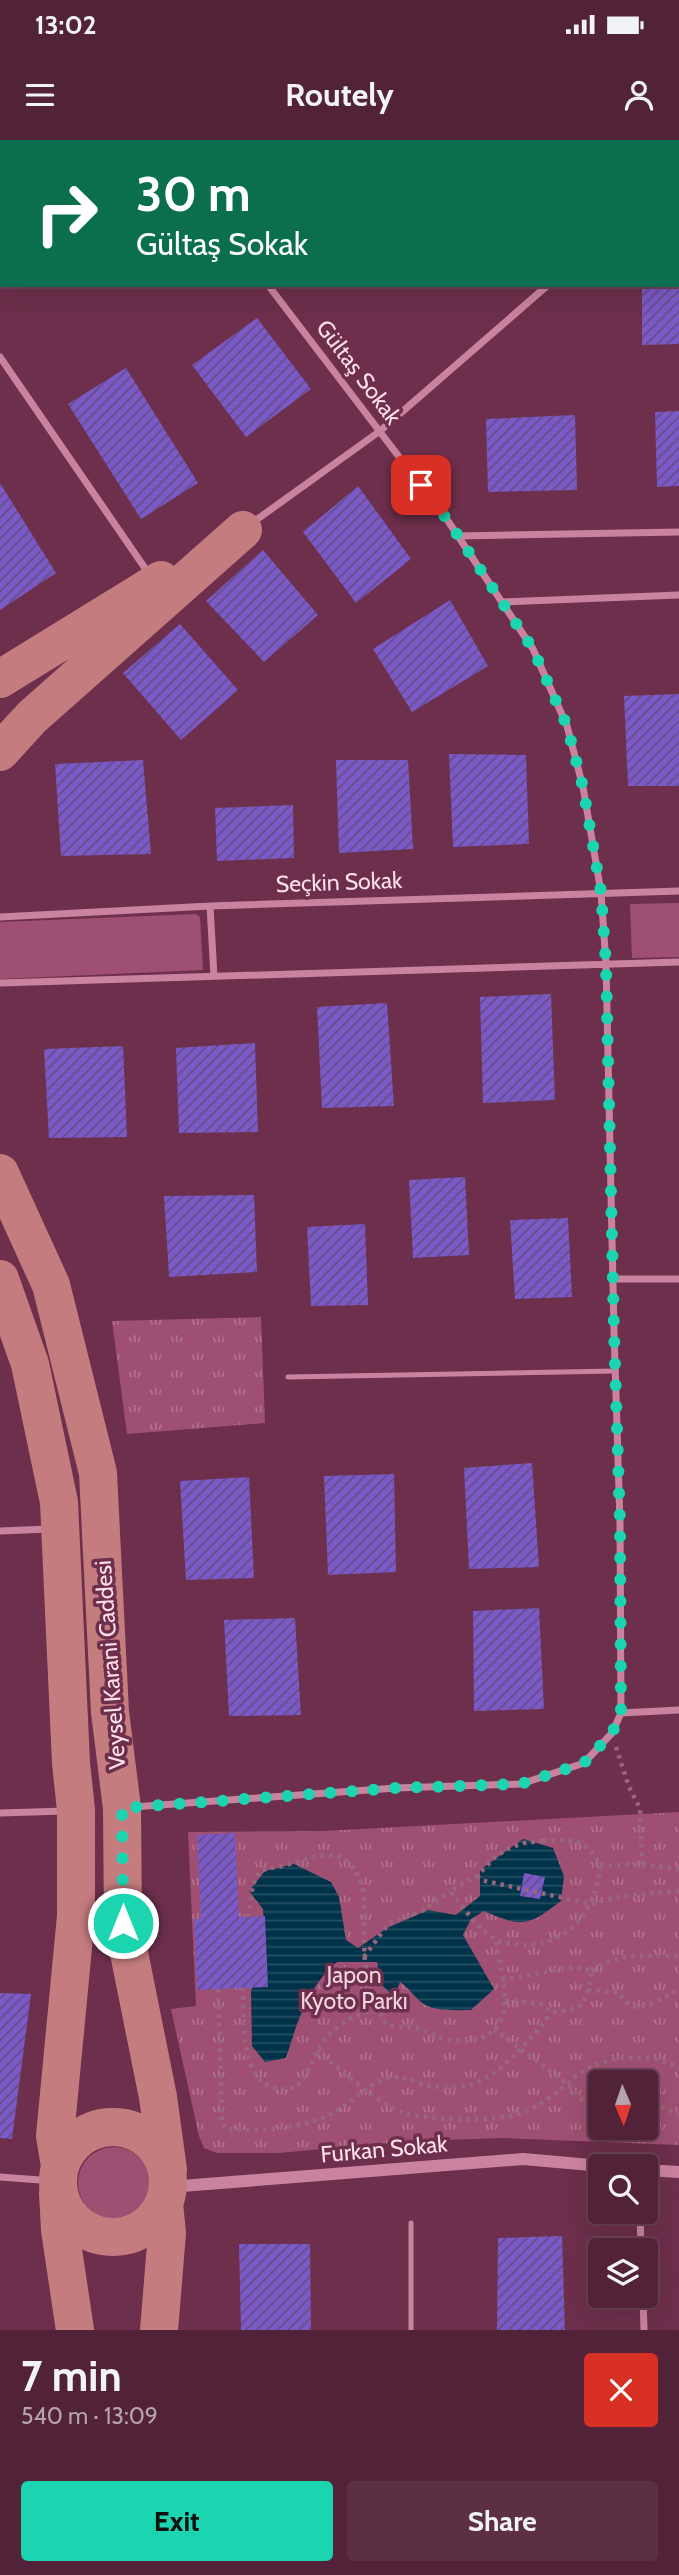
<!DOCTYPE html>
<meta charset="utf-8">
<style>
:root{--surface:#522338;--page:#5c2f43;--text:#f1f3f6;--muted:#b5a4ae;--line:#684053;--accent:#1bd5b1}
body{margin:0;font-family:Cabin,sans-serif;background:var(--page);color:var(--text);height:100vh;display:flex;flex-direction:column;font-size:26px;white-space:nowrap}
*{box-sizing:border-box;margin:0}
p{font-size:23px;color:var(--muted)}
.icon{flex:none;width:38px;height:38px;fill:none;stroke:currentColor;stroke-width:2;stroke-linecap:round;stroke-linejoin:round}
.map{position:relative;height:2190px;overflow:hidden}
.sheet{display:flex;flex-direction:column;background:var(--surface);flex:1}
.sheet>*{flex:none}
.guide{position:absolute;left:0px;top:0px;width:679px;height:147px;box-shadow:0 7px 28px #0002,0 0 0 2px var(--line);background:#0b6e4f;color:#fff;overflow:hidden}
.needle{width:46px;rotate:178deg}
.buttons{position:absolute;left:588px;top:1930px;display:grid;gap:14px}
.buttons a{display:grid;place-items:center;width:70px;height:70px;border-radius:7px;background:var(--surface);box-shadow:0 7px 28px #0002,0 0 0 2px var(--line);font-size:35px}
.pin{position:absolute;display:grid;place-items:center;width:60px;height:60px;color:#fff;margin:-30px;border-radius:14px;box-shadow:0 4px 10px #0006}
.me{position:absolute;width:77px;margin:-38px;rotate:0deg;stroke-linejoin:round;filter:drop-shadow(0 0 5px #0008)}
.turn{display:flex;align-items:center;gap:24px;height:147px;padding:0 21px;font-size:32px}
.turn .icon{width:91px;height:91px;stroke-width:2.5}
.turn b{display:block;font-size:49px;line-height:60px}
.round{display:grid;place-items:center;flex:none;width:74px;height:74px;border-radius:7px;background:var(--page)}
.overview{display:flex;align-items:center;justify-content:space-between;height:119px;padding:0 21px}
h1{font-size:42px;font-weight:800;line-height:52px}
.action{display:flex;gap:14px;margin-top:auto;padding:14px 21px}
.action a{flex:1;height:80px;border-radius:7px;background:var(--accent);color:#111;font-size:28px;font-weight:800;line-height:80px;text-align:center}
.action a+a{background:var(--page);color:var(--text)}
.status{display:flex;justify-content:space-between;align-items:center;height:49px;padding:0 35px;background:var(--surface);direction:ltr}
.status svg{height:19px;fill:currentColor}
header{display:flex;justify-content:space-between;align-items:center;height:91px;padding:0 21px;background:var(--surface);font-size:32px;font-weight:800}
.map>svg:first-child{display:block}
.grass{fill:#9f5072}
.park{fill:url(#park-tufts);fill-rule:evenodd}
.water{fill:url(#water-rules)}
.building{fill:url(#building-hatch)}
.lines{fill:none;stroke-linecap:round;stroke-linejoin:round}
.path{stroke:#9a667d;stroke-width:4.5;stroke-dasharray:3.5 5;stroke-linecap:butt}
.service{stroke:#ca839f;stroke-width:5}
.minor{stroke:#ca839f;stroke-width:7}
.tertiary{stroke:#ca839f;stroke-width:12}
.secondary{stroke:#c57c7e;stroke-width:38}
.route{stroke:#1bd5b1;stroke-width:12;stroke-dasharray:0 21.6}
.labels{text-anchor:middle;stroke-width:7;stroke-linejoin:round;paint-order:stroke}
.street-label{font-size:23px;fill:#fedfea;stroke:#6d2f4b}
.park-label{font-size:23px;fill:#f4d4e0;stroke:#6d2f4b}
</style>
<div class="status"><b>13:02</b><svg viewBox="0 0 49 12"><path d="M0 12V9h3v3zM5 12V6h3v6zM10 12V3h3v9zM15 12V0h3v12zM26 1h20v11H26zM47 4h2v5h-2z"/></svg></div>
<header><svg class="icon" aria-label="menu" viewBox="0 0 24 24"><path d="M4 6h16M4 12h16M4 18h16"/></svg>Routely<svg class="icon" aria-label="person" viewBox="0 0 24 24"><circle cx="12" cy="8" r="4"/><path d="M4 21q1-7 8-7t8 7"/></svg></header>
<div class="map">
<svg width="679" height="2190" viewBox="0 0 679 2190">
<defs>
<pattern id="park-tufts" width="24" height="20" patternUnits="userSpaceOnUse" patternTransform="scale(1.75)"><rect width="24" height="20" fill="#9f5072"/><path d="M3 7l-1-3M5 7V3M7 7l1-3M15 17l-1-3M17 17v-4M19 17l1-3" fill="none" stroke="#b2718d"/></pattern>
<pattern id="water-rules" width="6" height="5" patternUnits="userSpaceOnUse" patternTransform="scale(1.75)"><rect width="6" height="5" fill="#003249"/><path d="M0 2.5h6" fill="none" stroke="#264f63"/></pattern>
<pattern id="building-hatch" width="6" height="6" patternUnits="userSpaceOnUse" patternTransform="scale(1.75)"><rect width="6" height="6" fill="#7b59c7"/><path d="M-1 1l2-2M0 6l6-6M5 7l2-2" fill="none" stroke="#644e86"/></pattern>
</defs>
<rect width="100%" height="100%" fill="#6d2f4b"/>
<path class="grass" d="M679 763V817L632 818 630 764Z
M196 774 200 777 203 830 0 839V782Z
M78 2043a36 36 0 1 1 72 0a36 36 0 1 1-72 0Z"/>
<path class="park" d="M261 1177 265 1283 127 1294 112 1181Z
M679 1672V2005L503 1998 413 2001 278 2013H217L204 2008 199 1996 171 1869 196 1866 188 1692 323 1691ZM600 1942H646V1988H600Z"/>
<path class="water" d="M523 1699 553 1708 564 1736 561 1761C528 1786 523 1788 484 1771L471 1779 463 1795 494 1849 471 1870C456 1870 433 1872 421 1862 413 1855 409 1848 400 1842L394 1857 381 1844 377 1822H337C308 1846 297 1883 286 1918L265 1922 252 1906 251 1850 267 1832 263 1769 249 1751 265 1731 294 1724 331 1742 339 1757 346 1800 358 1808 387 1788 428 1770 456 1775 480 1756V1730Z"/>
<path class="building" d="M642 145H679V204L642 205Z
M257 178 311 249 246 297 192 225Z
M126 228 198 343 141 379 68 264Z
M679 271V346L657 347 655 272Z
M575 275 577 350 488 352 486 279Z
M0 343 56 433 0 470Z
M358 346 411 419 356 463 303 392Z
M263 410 318 475 264 522 206 461Z
M450 460 488 526 412 572 373 509Z
M180 484 238 550 181 600 123 533Z
M679 554V646H628L624 556Z
M449 614 526 615 529 704 453 707Z
M143 620 151 714 61 716 55 624Z
M336 620H408L413 709 339 713Z
M293 665 294 718 217 721 215 668Z
M551 854 555 960 483 963 480 857Z
M387 863 394 966 322 968 317 867Z
M255 903 258 992 179 993 176 908Z
M123 906 127 997 49 998 44 909Z
M465 1037 469 1115 413 1118 409 1040Z
M254 1055 257 1132 169 1137 164 1056Z
M568 1078 572 1157 515 1159 510 1080Z
M365 1084 368 1165 311 1166 307 1087Z
M532 1323 539 1427 469 1429 464 1328Z
M394 1334 396 1432 328 1435 324 1336Z
M249 1337 254 1438 186 1440 180 1341Z
M539 1468 544 1569 474 1571 473 1471Z
M295 1478 301 1575 229 1576 224 1480Z
M235 1693 239 1777 265 1776 268 1847 197 1850 194 1779H201L197 1695Z
M524 1733 545 1737 540 1759 520 1756Z
M0 1853 31 1854 12 1999 0 1998Z
M562 2096 565 2190H497L498 2098Z
M239 2104H310L311 2190H241Z"/>
<g class="lines">
<path class="path" d="M616 1607 629 1647 640 1668 642 1724
M543 1701C571 1700 587 1697 600 1726 596 1769 572 1803 526 1805 516 1805 504 1804 495 1799 477 1789 463 1766 450 1751L477 1736 495 1717 509 1708 524 1703Z
M600 1726 642 1724 679 1729
M477 1736 481 1740 591 1764 623 1756 679 1751
M248 1777 253 1744 260 1731C271 1727 282 1727 293 1723 329 1712 350 1707 363 1750 367 1804 356 1836 387 1885 398 1888 408 1886 419 1889 431 1892 442 1901 455 1901 524 1903 503 1843 496 1800
M364 1817 389 1783 422 1771 450 1751
M592 1831C615 1812 651 1816 679 1816
M502 1840 574 1827 592 1831C585 1865 587 1869 551 1872L542 1864 505 1860
M243 1848C244 1878 239 1940 275 1948 284 1950 294 1950 300 1943 307 1935 311 1923 316 1914 330 1887 349 1876 379 1869
M218 1849 222 1984 226 1989C264 1991 306 1990 340 1969 355 1959 371 1942 389 1938 403 1934 417 1944 430 1946 445 1948 464 1948 478 1942 505 1930 535 1896 551 1872
M588 1850 617 1852C622 1855 625 1862 630 1865 642 1873 669 1855 679 1848
M494 1889 567 1944 581 1959 600 1961
M317 1911C338 1928 380 1965 404 1973 428 1980 497 1982 521 1973 537 1968 552 1956 566 1945 572 1941 576 1935 582 1932 610 1915 651 1912 679 1928
M646 1959 679 1975"/>
<path class="service" d="M288 1237 615 1231
M411 2190V2083"/>
<path class="minor" d="M157 0 158 2
M677 35 679 33
M677 79 679 80
M0 217 149 434
M252 383 380 291 548 145
M458 396 679 392
M502 462 679 455
M210 766 214 836
M0 777 210 766 679 751
M0 843 679 822
M612 1139H679
M0 1391 49 1389
M621 1573 679 1570
M133 1667 396 1648 521 1644 584 1623 612 1593 621 1573 620 1383 614 1191 606 824 601 752 583 647 567 586 533 509 448 381 268 145
M0 1673 66 1671
M0 2037 54 2041
M640 2072 641 2110
M643 2156 644 2190"/>
<path class="tertiary" d="M646 2030 679 2032
M169 2047 523 2019 602 2026"/>
<path class="secondary" d="M0 539 161 440
M0 612 32 577 243 390
M0 1033 51 1145 98 1333 110 1572 122 1668 123 1783 158 1957 168 2030
M0 1139 30 1224 59 1362 71 1623 76 1670V1776L55 1996 60 2026
M58 2042a55 55 0 1 1 110 0a55 55 0 1 1-110 0Z
M58 2053 60 2090 75 2190
M159 2190 167 2093 164 2064"/>
</g>
<g class="lines">
<path class="route" d="M123 1783 122 1668 396 1648 521 1644 584 1623 612 1593 621 1573 620 1383 614 1191 606 824 601 752 583 647 567 586 533 509 449 382 421 345"/>
</g>
<g class="labels">
<g class="street-label">
<text transform="translate(359 232) rotate(53)" y="8">Gültaş Sokak</text>
<text transform="translate(339 742) rotate(-2)" y="8">Seçkin Sokak</text>
<text transform="translate(110 1525) rotate(-94)" y="8">Veysel Karani Caddesi</text>
<text transform="translate(384 2009) rotate(-5)" y="8">Furkan Sokak</text>
</g>
<g class="park-label">
<text x="354" y="1843">Japon<tspan x="354" dy="26">Kyoto Parkı</tspan></text>
</g>
</g>
</svg>
<div class="buttons">
<a><svg class="needle" viewBox="-14 -14 28 28"><path d="M0-13l5 13h-10z" fill="#e53935"/><path d="M0 13l5-13h-10z" fill="#b5a4ae"/></svg></a>
<a><svg class="icon" aria-label="search" viewBox="0 0 24 24"><circle cx="10" cy="10" r="6"/><path d="M15 15l6 6"/></svg></a>
<a><svg class="icon" aria-label="layers" viewBox="0 0 24 24"><path d="M12 4l9 5-9 5-9-5zM3 14l9 5 9-5"/></svg></a>
</div>
<div class="pin" style="left:421px;top:345px;background:#d93025"><svg class="icon" aria-label="arrive" viewBox="0 0 24 24"><path d="M6 21V4h12l-3 4 3 4H6"/></svg></div>
<svg class="me" style="left:123px;top:1783px" viewBox="-20 -20 40 40"><circle r="17" fill="#1bd5b1" stroke="#fff" stroke-width="3"/><path d="M0-11L8 9 0 5-8 9z" fill="#fff"/></svg>
<div class="guide">
<div class="turn"><svg class="icon" aria-label="right" viewBox="0 0 24 24"><path d="M7 20v-9h11M14 6l5 5-5 5"/></svg><div><b>30 m</b>Gültaş Sokak</div></div>
</div>
</div>
<section class="sheet">
<div class="overview"><div><h1>7 min</h1><p>540 m · 13:09</p></div><a class="round" style="background:#d93025;color:#fff"><svg class="icon" aria-label="close" viewBox="0 0 24 24"><path d="M6 6l12 12M18 6L6 18"/></svg></a></div>
<div class="action"><a>Exit</a><a>Share</a></div>
</section>
